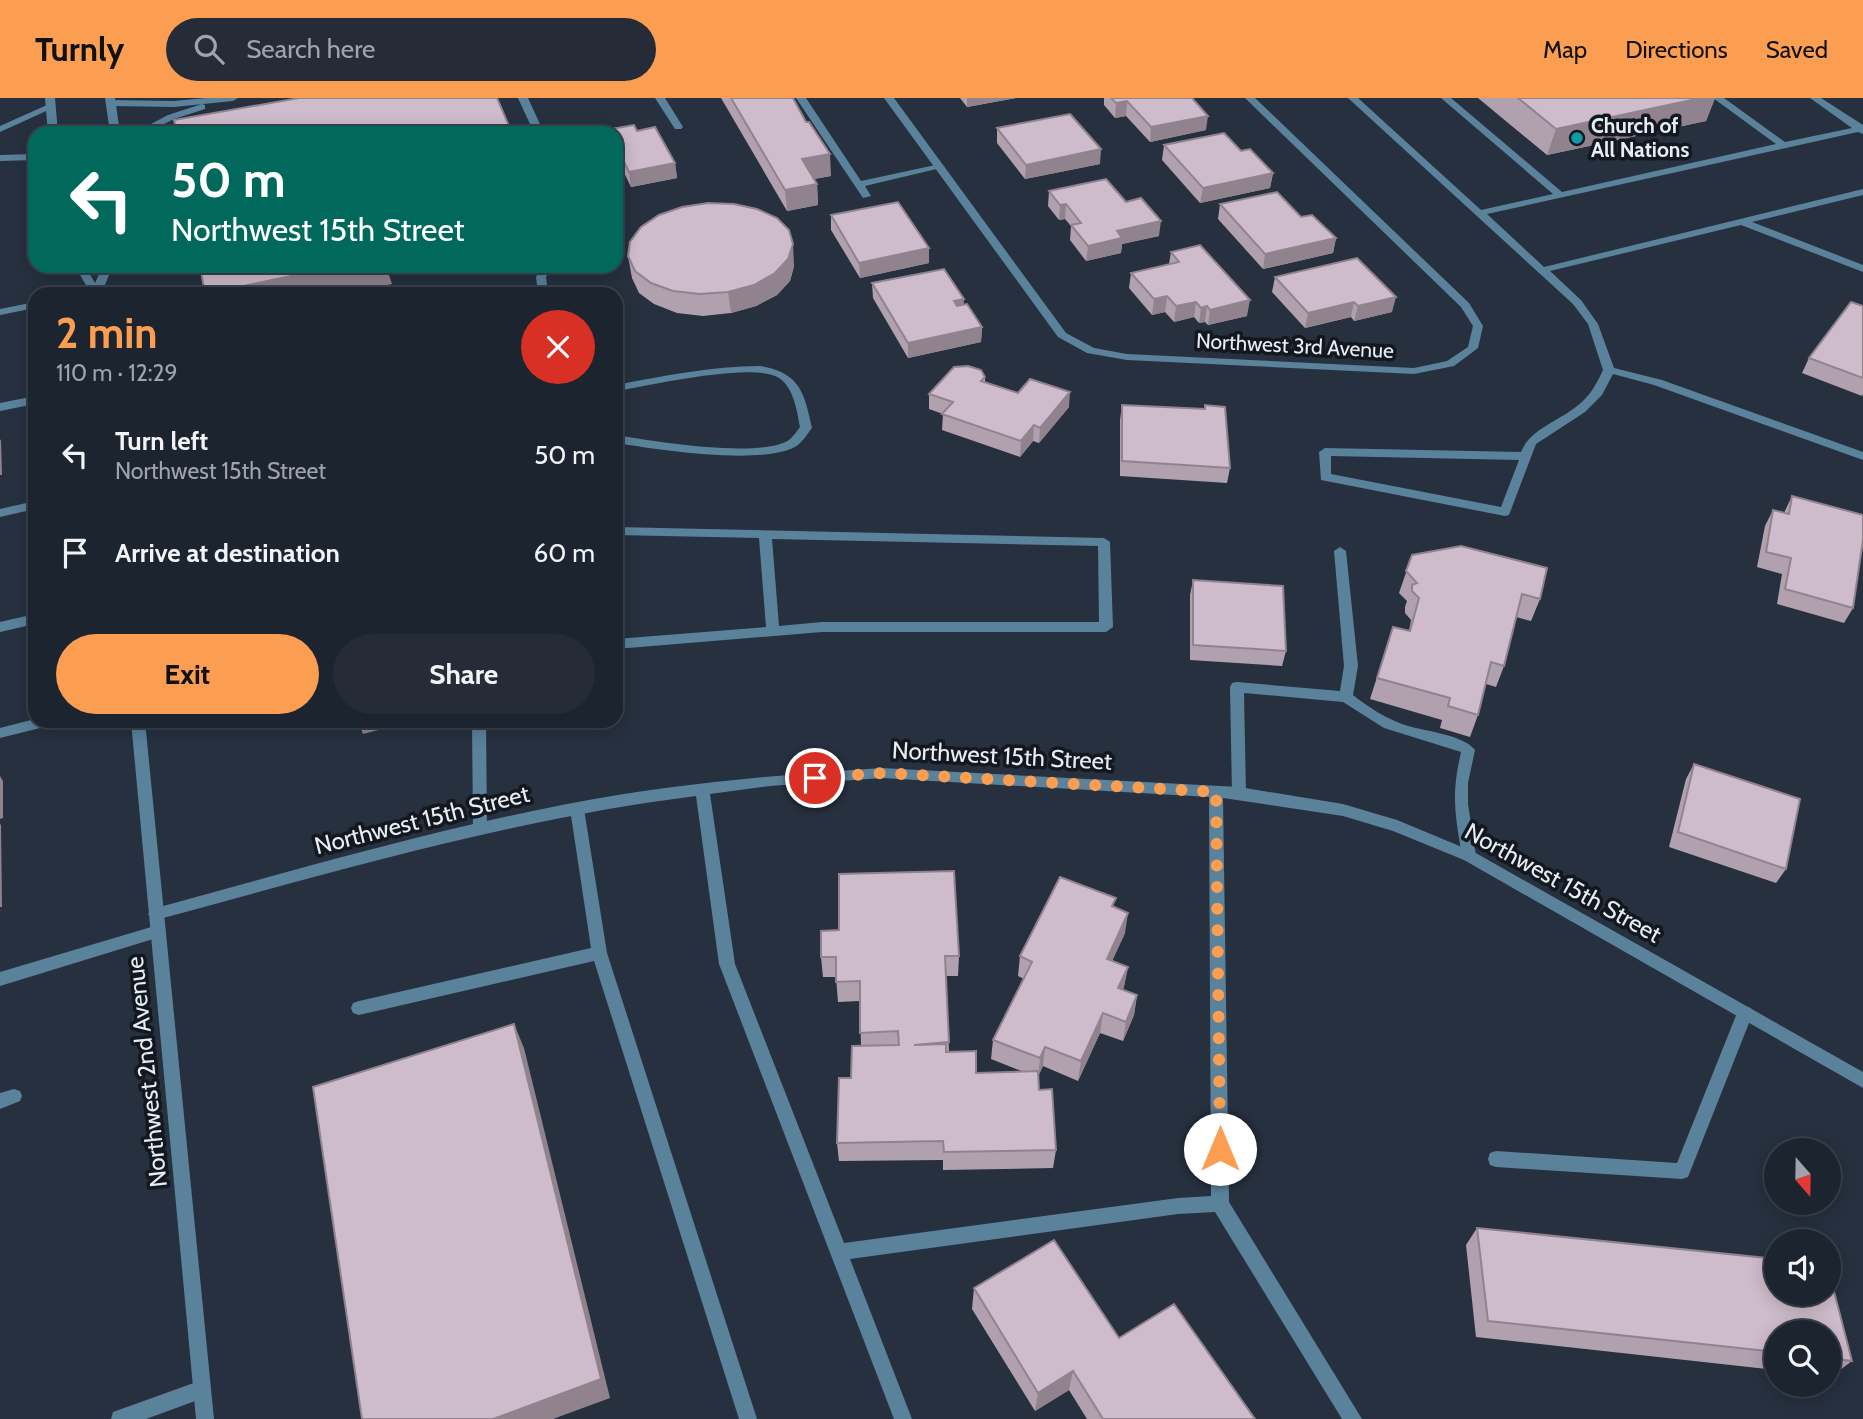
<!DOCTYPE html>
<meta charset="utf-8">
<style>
:root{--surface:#1c242f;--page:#252c37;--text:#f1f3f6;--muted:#a0a4aa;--line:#3a414b;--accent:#fb9e51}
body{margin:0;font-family:Cabin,sans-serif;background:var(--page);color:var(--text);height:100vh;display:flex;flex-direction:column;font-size:26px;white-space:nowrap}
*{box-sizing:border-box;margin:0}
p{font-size:23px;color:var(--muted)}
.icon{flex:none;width:38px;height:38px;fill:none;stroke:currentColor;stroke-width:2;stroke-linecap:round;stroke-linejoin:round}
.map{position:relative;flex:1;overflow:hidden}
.side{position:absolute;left:28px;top:189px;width:595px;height:441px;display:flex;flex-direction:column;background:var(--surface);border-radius:21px;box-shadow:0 4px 18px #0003,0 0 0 2px var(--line)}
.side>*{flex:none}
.top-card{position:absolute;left:28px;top:28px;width:595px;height:147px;border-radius:21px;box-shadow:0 4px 18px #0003,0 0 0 2px var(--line);background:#00695c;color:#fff;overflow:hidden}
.needle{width:46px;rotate:160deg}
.fabs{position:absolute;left:1764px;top:1040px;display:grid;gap:14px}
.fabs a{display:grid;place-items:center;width:77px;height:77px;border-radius:50%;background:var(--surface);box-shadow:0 4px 18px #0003,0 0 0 2px var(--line);font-size:35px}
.pin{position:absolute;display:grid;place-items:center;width:60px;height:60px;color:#fff;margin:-30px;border:4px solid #fff;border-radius:50%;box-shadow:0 2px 7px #0007}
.me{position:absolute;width:77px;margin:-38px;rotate:0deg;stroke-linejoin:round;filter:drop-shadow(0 0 5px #0008)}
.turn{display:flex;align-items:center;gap:24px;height:147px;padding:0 28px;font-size:32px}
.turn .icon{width:91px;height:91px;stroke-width:2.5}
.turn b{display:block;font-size:49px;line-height:60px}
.round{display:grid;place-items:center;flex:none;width:74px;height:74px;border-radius:37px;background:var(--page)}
.head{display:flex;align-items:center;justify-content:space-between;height:119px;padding:0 28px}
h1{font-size:42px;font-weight:800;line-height:52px;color:var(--accent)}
.cta{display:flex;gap:14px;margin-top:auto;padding:14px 28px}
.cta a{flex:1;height:80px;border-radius:42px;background:var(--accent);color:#111;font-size:28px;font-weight:800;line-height:80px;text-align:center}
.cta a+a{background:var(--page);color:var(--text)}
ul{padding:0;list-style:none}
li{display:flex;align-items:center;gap:21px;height:98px;padding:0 28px}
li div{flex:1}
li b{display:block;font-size:26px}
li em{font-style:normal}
header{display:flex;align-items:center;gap:42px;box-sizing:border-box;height:98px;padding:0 35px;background:var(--accent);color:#111}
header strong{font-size:33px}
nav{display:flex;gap:38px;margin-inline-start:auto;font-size:24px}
.search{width:490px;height:63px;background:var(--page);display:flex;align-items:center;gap:18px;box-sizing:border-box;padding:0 24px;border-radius:38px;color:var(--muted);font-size:26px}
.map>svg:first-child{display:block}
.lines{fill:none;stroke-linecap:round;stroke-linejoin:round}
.service{fill:#5a829b;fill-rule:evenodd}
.minor{fill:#5a829b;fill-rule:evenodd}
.tertiary{fill:#5a829b;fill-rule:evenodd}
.wall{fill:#b1a1af}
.shaded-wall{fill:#90838e}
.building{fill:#cebbcb;stroke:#90838e;stroke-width:2}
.route{stroke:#fb9e51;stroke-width:12;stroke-dasharray:0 21.6}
.culture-dot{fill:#0f9aa8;stroke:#13181e;stroke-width:2.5}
.labels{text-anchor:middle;stroke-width:7;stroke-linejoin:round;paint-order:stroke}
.far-poi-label{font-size:21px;font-weight:bold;fill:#e6edf7;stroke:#13181e;text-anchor:start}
.far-street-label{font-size:21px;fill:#e6edf7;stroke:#13181e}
.street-label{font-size:24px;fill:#e6edf7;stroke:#13181e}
</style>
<header>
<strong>Turnly</strong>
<div class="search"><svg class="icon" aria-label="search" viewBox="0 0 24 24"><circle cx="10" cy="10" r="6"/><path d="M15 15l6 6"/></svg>Search here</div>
<nav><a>Map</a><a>Directions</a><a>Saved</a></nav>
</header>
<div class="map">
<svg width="1863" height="1321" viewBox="0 0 1863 1321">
<rect width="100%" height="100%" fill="#26303f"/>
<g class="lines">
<path class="service" d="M518 0H528L544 35H534Z
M655 0H665L683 29 681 31H675Z
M796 0H806L861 83 940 66 945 69 865 88 871 98 863 100Z
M1348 0H1358L1481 112 1553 96 1441 0H1451L1562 94 1776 46 1713 0H1724L1785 44 1852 30 1810 0H1821L1863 27V36L1858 34 1487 116 1544 169 1863 91V97L1752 124 1863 167V174L1741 127 1550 173 1581 202 1598 226 1614 270 1662 282 1863 354V362L1654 287 1613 276 1602 297 1585 314 1536 346 1509 417 1505 418 1321 382 1319 354 1325 350 1521 354C1530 331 1559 323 1577 308 1590 298 1596 287 1603 272L1588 226 1573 206ZM1331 358 1519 362 1501 409 1331 376Z
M542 168H552L546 179 548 196H538L536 179Z
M35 204V210L0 217V211Z
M760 268C800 275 804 294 812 330 808 335 803 343 798 347 766 369 655 351 616 345V337C652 343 760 361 789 342 793 339 797 333 800 329 797 313 794 290 779 280 754 263 648 288 616 293V287C664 278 711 268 760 268Z
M35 298V306L0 313V305Z
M35 403V411L0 419V411Z
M616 429 1104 440 1110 444 1113 529 1106 534H822L616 551V541L766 529 759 440 616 437ZM772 441 1098 448 1099 524H822L779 528Z
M1340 449 1346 453 1358 568 1353 597C1368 609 1384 619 1402 626 1421 633 1463 636 1475 652L1468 685V706L1476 758 1474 762H1464L1462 758C1455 716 1451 697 1461 654L1384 630 1343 604 1244 595 1246 695 1244 699H1234L1232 695 1230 589 1232 585 1237 584 1340 593 1344 568 1334 453Z
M35 516V526L0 534V524Z
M35 621V623H54L52 627 0 640V630Z
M472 623H486L487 731 485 735H475L473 731Z
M577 705 582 707 584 711 607 855 757 1321H739L594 863 359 917 353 915 351 910 353 905 359 903 591 850 570 711 572 707Z
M158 827 163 828 166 833 163 838 0 888V874Z
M1745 908 1751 910 1753 915 1688 1079 1682 1081 1496 1069 1490 1067 1488 1061 1490 1055 1496 1053 1677 1065 1739 910Z
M14 991 20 993 22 998 20 1003 0 1011V995Z"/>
<path class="minor" d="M206 0H238L233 3 174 9 111 8 106 5 111 2 174 3Z
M884 0H894L1066 235 1094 250 1127 256 1414 270 1447 263 1468 249 1473 228 1461 209 1245 0H1255L1469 205 1483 228 1478 250 1454 268 1414 276 1127 262 1087 255 1058 239Z
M202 6 205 7V11L174 21 146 35H134L168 17Z
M47 7 55 9 0 34V28Z
M35 56V62L0 63V57Z
M882 670 1239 689 1343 706 1397 722 1474 754 1863 974V990L1464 762 1393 733 1343 718 1223 700 1229 1104 1362 1321H1342L1215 1114 1178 1116 850 1161 912 1321H894L719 866 696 698C512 721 334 774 156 822L151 820 148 816 151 812 156 810C292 773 428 733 567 706 671 686 776 677 882 670ZM882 680 1209 699 1211 1098 1178 1100 844 1145 735 866 710 696 770 688Z
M202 1282 209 1284 211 1291 209 1298 146 1321H111L113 1314Z"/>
<path class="tertiary" d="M45 0H55L58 35H48Z
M105 0H115L120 35H110Z
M75 168H85L95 185 103 168H113L101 196H91Z
M131 623H145L214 1321H196Z"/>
</g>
<path class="wall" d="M721 0H793L831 78 814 81 817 86 818 107 787 113Z
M960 0H1016L967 9Z
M1104 0H1192L1206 32 1150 44 1126 18 1115 20 1104 7Z
M1478 0H1715L1706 23 1547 57Z
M634 27 637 33 655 29 675 65 677 80 631 89 616 58V35H605V32Z
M997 30 1100 66 1025 81 997 45Z
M1164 47 1241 53 1273 75 1270 90 1200 105 1162 62Z
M1049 93 1126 104 1159 138 1122 146 1121 155 1086 163 1070 142 1071 128 1065 121 1059 122 1048 108Z
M1220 106 1301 119 1336 140 1333 155 1263 171 1218 121Z
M831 117 929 150V165L860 180 831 132Z
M1171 154 1247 218 1208 227 1205 224 1199 225 1194 219 1174 224 1165 214 1152 217 1129 190 1131 175 1169 166Z
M628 158 794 168 790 183 777 197 756 208 731 215 703 218 677 215 654 206 639 195 632 180Z
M1275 179 1392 214 1354 223 1351 219 1305 230 1272 194Z
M872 185 964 201 963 207 982 229 981 244 908 260 873 200Z
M1863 208V296L1862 298 1802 275 1809 260Z
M985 279V284L1018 295 1069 309 1039 345 1033 343 1020 359 942 332 943 316 929 311V296Z
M1122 307 1230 370 1227 385 1120 378V322Z
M1792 398 1853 510 1844 525 1777 506 1782 476 1757 469 1765 428 1773 412 1784 415Z
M1412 457 1540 501 1531 523 1516 519 1504 568 1496 589 1486 586 1478 617 1470 639 1440 630 1442 622 1370 601 1393 529 1409 533 1411 522 1405 515V509L1407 503 1399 495Z
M1193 482 1286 553 1282 568 1190 562V497Z
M1694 666 1786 771 1776 785 1669 749 1686 681Z
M1115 809 1125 835 1112 863 1128 869 1123 892 1137 897 1134 917 1123 943 1100 935 1078 983 1043 968 1038 978 1039 992 1056 1052 1053 1070 943 1072V1062L839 1063 837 1045 851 980 861 948 860 903 838 904 836 879H823L821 859 959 858 958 878H946L949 954 976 975 1024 974 991 961 993 942 1024 881 1018 878 1020 858Z
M1477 1130 1776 1161V1195H1829V1174L1852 1263 1832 1278 1829 1277V1234H1776V1272L1476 1239 1466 1147Z
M974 1190 1119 1240 1255 1321H1087L1069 1292 1035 1313 972 1211Z"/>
<path class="shaded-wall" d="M967 0H1016L967 9Z
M1701 0H1715L1706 23 1547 57 1556 31Z
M1127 3 1126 18 1115 20 1116 5Z
M1208 18 1206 32 1150 44 1151 29Z
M1101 51 1100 66 1025 81 1026 67Z
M830 56 831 78 803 83 802 61Z
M675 65 677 80 631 89 629 74Z
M1273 75 1270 90 1200 105 1203 90Z
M817 86 818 107 787 113 785 92Z
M1066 106 1065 121 1059 122 1060 107Z
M1161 123 1159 138 1122 146 1121 155 1086 163 1088 148 1117 133Z
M1336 140 1333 155 1263 171 1265 156Z
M793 146 794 168 790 183 777 197 756 208 731 215 728 194Z
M929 150V165L860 180 859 165Z
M339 168H386L392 186 346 196H205Z
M1167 198 1165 214 1152 217 1154 201Z
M1396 199 1392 214 1354 223 1358 208Z
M964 201 963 216 954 203Z
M1250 202 1247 218 1208 227 1210 212Z
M1196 204 1194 219 1174 224 1176 208Z
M1354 204 1351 219 1305 230 1308 215Z
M1207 208 1205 224 1199 225 1201 210Z
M982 229 981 244 908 260V245Z
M1070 294 1069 309 1039 345 1040 330Z
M1034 327 1033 343 1020 359 1021 343Z
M0 341 1 343 2 377H0Z
M358 623H413L363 636Z
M0 678 3 683V720L0 721Z
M0 726 1 727 2 809H0Z
M1128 815 1125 835 1104 881 1107 861Z
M1128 869 1124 889 1115 910 1118 890Z
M1137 897 1134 917 1123 943 1126 924Z
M1103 915 1100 935 1078 983 1081 963Z
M514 926 524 950 610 1300 553 1321H493Z
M1045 949 1043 968 1038 979 1040 960Z
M1073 1273 1069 1292 1035 1313 1038 1295Z"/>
<path class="building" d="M299 0H497L512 35H177L174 22Z
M731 0H793L806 24H809L830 56 802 61 817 86 785 92Z
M1111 0H1192L1208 18 1151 29 1127 3 1116 5Z
M1518 0H1701L1556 31Z
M1070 16 1101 51 1026 67 997 30Z
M634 27 637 33 655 29 675 65 629 74 616 48V35H606L605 32Z
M1224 35 1241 53 1250 51 1273 75 1203 90 1164 47Z
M1106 81 1126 104 1141 100 1161 123 1117 133 1122 140 1088 148 1071 127 1081 125 1066 106 1060 107 1049 93Z
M1277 94 1301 119 1312 117 1336 140 1265 156 1220 106Z
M898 104 929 150 859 165 831 117Z
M708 105 734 106 757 111 777 120 789 132 793 146 788 161 775 175 754 187 728 194 700 196 673 193 651 185 635 173 628 158 630 144 641 129 659 117 682 109Z
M1200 147 1250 202 1210 212 1207 208 1201 210 1196 204 1176 208 1167 198 1154 201 1131 175 1179 164 1171 154Z
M1357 160 1396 199 1358 208 1354 204 1308 215 1275 179Z
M200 168H339L205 196Z
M944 171 964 201 954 203 957 208 967 206 982 229 908 245 872 185Z
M1851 204 1863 208V280L1809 260Z
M968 268 981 272 985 279 981 283 1018 295 1030 281 1070 294 1040 330 1034 327 1021 343 942 316 953 304 929 296 954 269Z
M1122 307 1205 311V307L1225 309 1230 370 1122 363Z
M1792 398 1863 417V442L1853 510 1785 491 1791 460 1766 454 1773 412 1789 416Z
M1461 448 1547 470 1540 501 1522 496 1504 568 1491 564 1478 617 1448 608 1450 600 1377 580 1393 529 1410 533 1419 500 1412 493V487L1417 485 1406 473 1412 457Z
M1193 482 1283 488 1286 553 1193 547Z
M1694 666 1800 701 1786 771 1678 734Z
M954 773 959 858H945L949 944 914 947 946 946V954L976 953V975L1038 973 1039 992 1052 991 1056 1052 944 1054 943 1043 837 1045 839 980H851L852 948 899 947 898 933 860 935V883L836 884V859H821V833L839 832V776Z
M1060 779 1116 800 1112 808 1128 815 1107 861 1128 869 1118 890 1137 897 1126 924 1103 915 1081 963 1045 949 1040 960 993 942 1032 864 1020 858Z
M514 926 601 1281 493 1321H362L313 989Z
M1477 1130 1776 1161V1195H1829V1174L1852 1263 1829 1260V1234H1776V1254L1488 1223Z
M1054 1142 1119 1240 1174 1206 1255 1321H1103L1073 1273 1038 1295 974 1190Z"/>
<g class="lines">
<path class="route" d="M815 680 882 675 1216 694 1220 1051"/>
</g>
<circle class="culture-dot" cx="1577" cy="40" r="7"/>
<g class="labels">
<g class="far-poi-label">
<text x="1591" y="35">Church of<tspan x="1591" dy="24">All Nations</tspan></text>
</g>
<g class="far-street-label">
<text transform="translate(1295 248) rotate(3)" y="7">Northwest 3rd Avenue</text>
</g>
<g class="street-label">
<text transform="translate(1002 658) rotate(3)" y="8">Northwest 15th Street</text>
<text transform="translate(422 722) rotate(-14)" y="8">Northwest 15th Street</text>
<text transform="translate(1563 785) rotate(29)" y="8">Northwest 15th Street</text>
<text transform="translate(147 974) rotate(-96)" y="8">Northwest 2nd Avenue</text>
</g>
</g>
</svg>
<div class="fabs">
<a><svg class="needle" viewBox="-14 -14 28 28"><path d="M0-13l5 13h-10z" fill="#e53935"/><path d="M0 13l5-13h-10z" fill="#a0a4aa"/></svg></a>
<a><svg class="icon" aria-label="sound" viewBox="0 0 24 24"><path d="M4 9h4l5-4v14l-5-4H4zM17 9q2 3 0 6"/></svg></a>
<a><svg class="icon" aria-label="search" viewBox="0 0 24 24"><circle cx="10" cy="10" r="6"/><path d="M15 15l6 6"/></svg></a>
</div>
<div class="pin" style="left:815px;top:680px;background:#d93025"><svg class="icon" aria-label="arrive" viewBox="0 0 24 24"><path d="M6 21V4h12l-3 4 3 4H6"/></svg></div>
<svg class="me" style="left:1220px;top:1051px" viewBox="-20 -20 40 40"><circle r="19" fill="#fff"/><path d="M0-13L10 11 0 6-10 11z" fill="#fb9e51"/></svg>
<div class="top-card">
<div class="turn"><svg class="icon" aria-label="left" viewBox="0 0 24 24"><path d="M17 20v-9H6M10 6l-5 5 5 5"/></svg><div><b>50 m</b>Northwest 15th Street</div></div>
</div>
<section class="side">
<div class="head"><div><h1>2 min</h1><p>110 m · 12:29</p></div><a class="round" style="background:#d93025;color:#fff"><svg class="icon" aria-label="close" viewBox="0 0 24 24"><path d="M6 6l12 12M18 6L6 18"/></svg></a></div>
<ul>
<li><svg class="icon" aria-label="left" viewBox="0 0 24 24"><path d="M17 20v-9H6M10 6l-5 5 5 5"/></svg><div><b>Turn left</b><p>Northwest 15th Street</p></div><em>50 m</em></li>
<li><svg class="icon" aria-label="arrive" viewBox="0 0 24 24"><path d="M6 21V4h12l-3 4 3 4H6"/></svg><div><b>Arrive at destination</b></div><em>60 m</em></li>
</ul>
<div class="cta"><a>Exit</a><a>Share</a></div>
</section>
</div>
